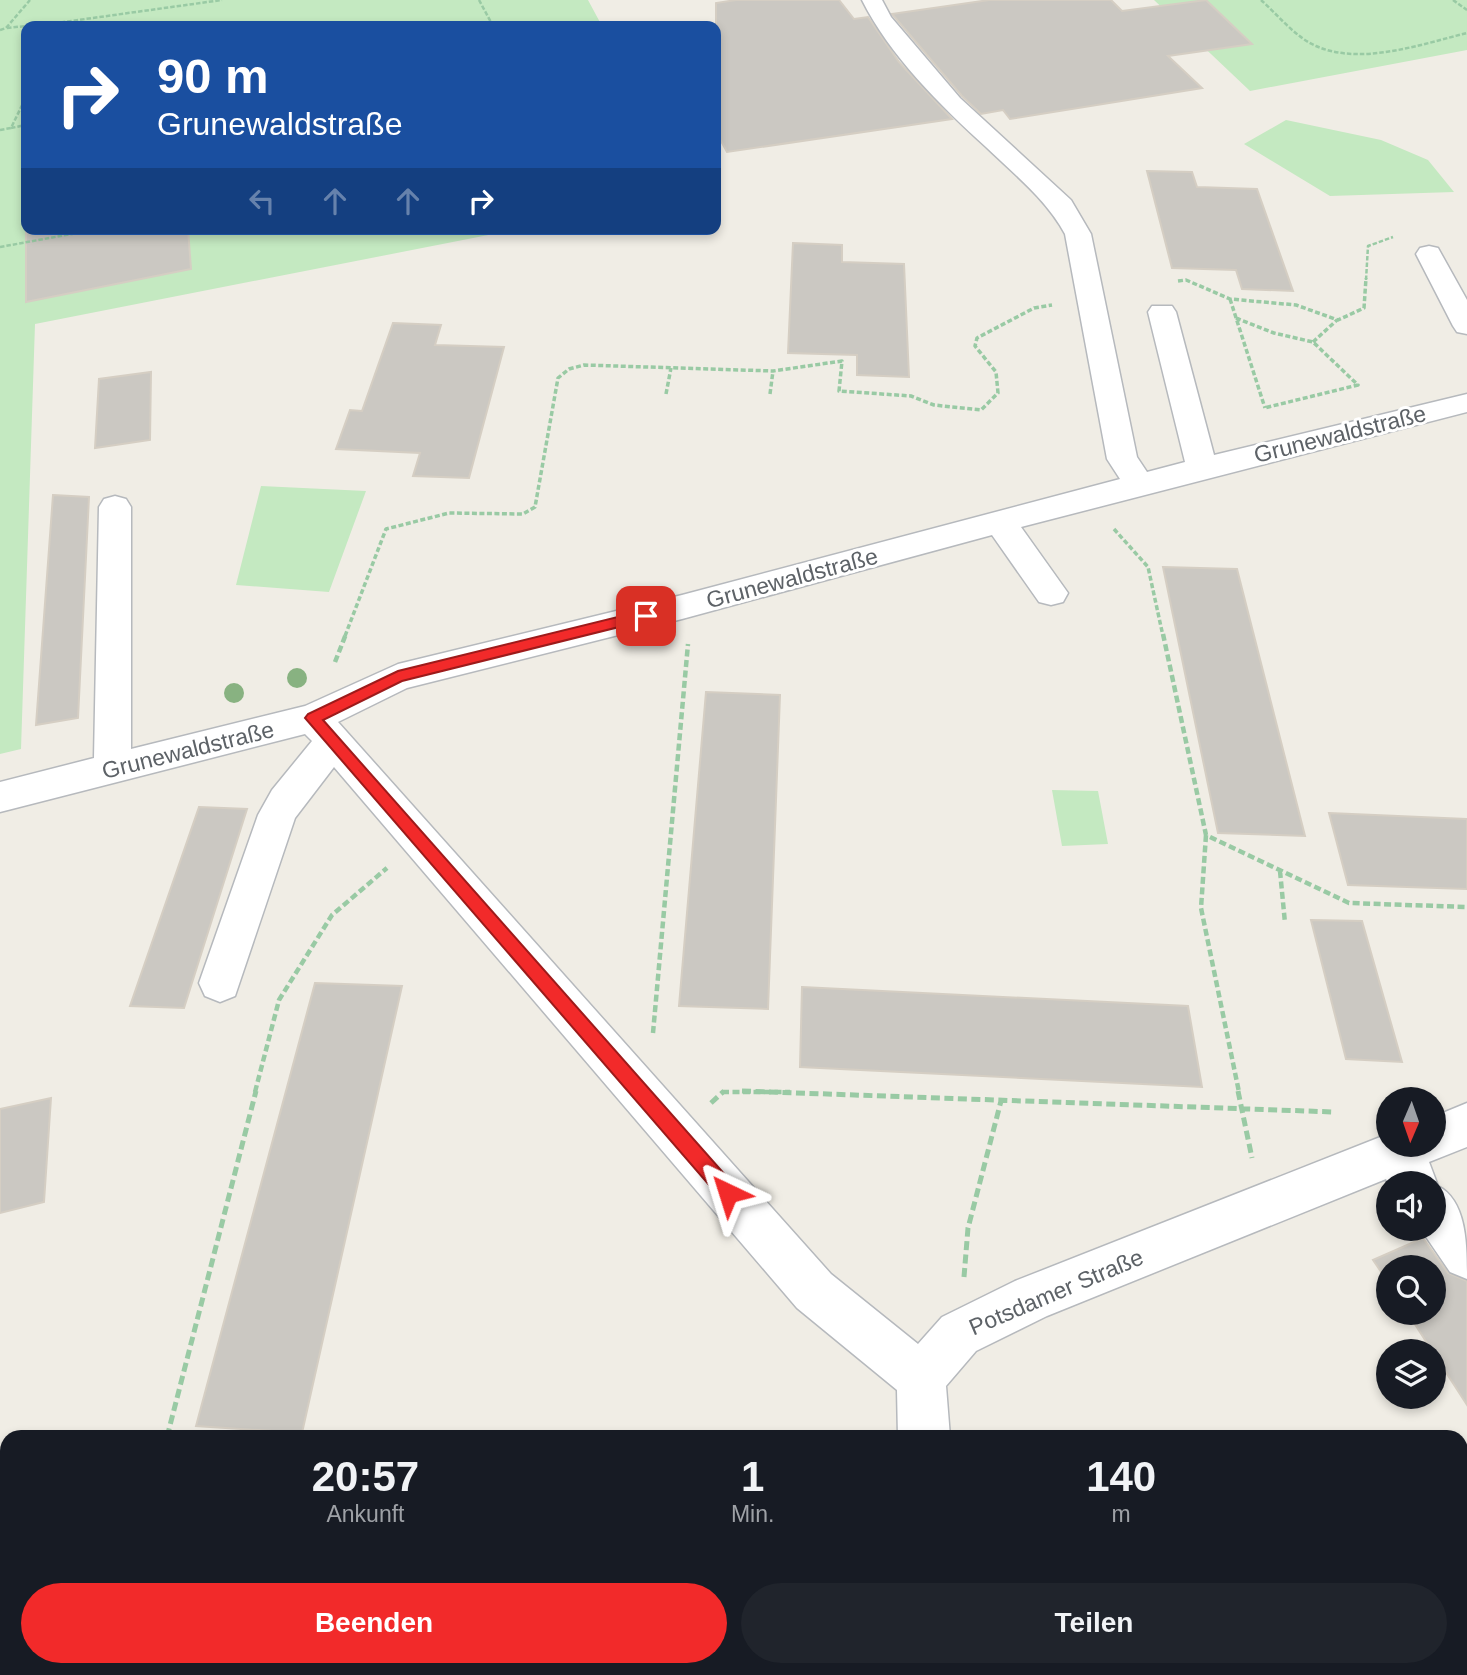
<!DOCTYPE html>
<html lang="de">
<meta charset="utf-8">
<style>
:root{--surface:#171b24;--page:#20242c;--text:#f1f3f6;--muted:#9ea1a6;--accent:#f22a2a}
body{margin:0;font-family:Arial,sans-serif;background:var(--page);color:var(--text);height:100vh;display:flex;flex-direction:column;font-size:26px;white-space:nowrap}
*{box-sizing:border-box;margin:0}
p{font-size:23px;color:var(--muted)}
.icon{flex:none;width:38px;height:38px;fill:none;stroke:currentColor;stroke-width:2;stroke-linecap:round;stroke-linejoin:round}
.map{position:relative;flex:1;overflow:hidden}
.drawer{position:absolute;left:0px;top:1430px;width:1468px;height:247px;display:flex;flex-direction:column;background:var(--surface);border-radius:21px 21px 0 0;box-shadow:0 4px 10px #0003}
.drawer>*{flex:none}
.banner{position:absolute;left:21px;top:21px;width:700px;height:214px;border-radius:14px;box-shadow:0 4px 10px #0003;background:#1a4fa0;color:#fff;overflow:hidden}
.needle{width:46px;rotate:182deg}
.buttons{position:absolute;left:1376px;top:1087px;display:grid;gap:14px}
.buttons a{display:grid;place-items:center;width:70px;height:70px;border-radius:50%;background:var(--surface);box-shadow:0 4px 10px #0003;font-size:35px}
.pin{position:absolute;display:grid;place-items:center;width:60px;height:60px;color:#fff;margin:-30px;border-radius:14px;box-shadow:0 4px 10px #0006}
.me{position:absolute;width:77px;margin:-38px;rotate:319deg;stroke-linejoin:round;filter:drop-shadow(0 0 5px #0008)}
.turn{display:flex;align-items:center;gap:24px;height:147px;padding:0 21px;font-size:32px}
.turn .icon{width:91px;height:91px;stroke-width:2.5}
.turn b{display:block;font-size:49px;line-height:60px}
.lanes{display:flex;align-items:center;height:66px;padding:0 21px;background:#0003;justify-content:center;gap:35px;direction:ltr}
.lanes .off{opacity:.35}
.eta{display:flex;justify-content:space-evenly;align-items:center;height:119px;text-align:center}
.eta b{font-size:42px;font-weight:600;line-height:49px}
.cta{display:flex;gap:14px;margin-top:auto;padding:14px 21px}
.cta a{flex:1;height:80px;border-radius:42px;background:var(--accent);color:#fff;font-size:28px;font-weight:600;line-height:80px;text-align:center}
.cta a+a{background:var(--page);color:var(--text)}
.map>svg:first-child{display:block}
.green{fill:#c4e9c1}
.building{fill:#cbc8c2;stroke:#d5cec3;stroke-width:2}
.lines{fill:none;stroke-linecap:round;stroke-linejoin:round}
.minor-casing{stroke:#b6b9bd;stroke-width:3}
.path-far3{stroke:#99caa4;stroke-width:2.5;stroke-dasharray:4.5 2;stroke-linecap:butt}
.path-far2{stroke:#99caa4;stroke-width:3.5;stroke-dasharray:5 2.5;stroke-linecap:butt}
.path-far1{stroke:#99caa4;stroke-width:4.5;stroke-dasharray:7 3.5;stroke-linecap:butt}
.path{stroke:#99caa4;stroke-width:5;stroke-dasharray:9 4.5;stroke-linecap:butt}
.minor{fill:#fff;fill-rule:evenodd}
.tree{fill:#88b281}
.route{fill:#f22a2a;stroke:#9d1b1b;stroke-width:2}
.labels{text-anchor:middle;stroke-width:6;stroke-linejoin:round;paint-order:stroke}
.street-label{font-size:23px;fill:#5d6267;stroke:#fff}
</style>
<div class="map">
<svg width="1467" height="1675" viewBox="0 0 1467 1675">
<rect width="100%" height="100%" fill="#f0ede5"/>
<path class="green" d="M0 0H588L602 26H26V229H519L35 324 21 749 0 754Z
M1154 0H1467V50L1250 91Z
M1286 120 1381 140 1428 160 1454 192 1330 196 1244 144Z
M261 486 366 491 329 592 236 585Z
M1052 790 1098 791 1108 844 1062 846Z"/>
<path class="building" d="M736 0H839L854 19 868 17 899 62 952 119 727 152 716 132V3Z
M989 0H1111L1122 11 1206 0 1252 44 1168 56 1202 88 1010 119 1003 110 981 114 962 96 892 14Z
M1147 171 1192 172 1197 187 1257 189 1293 291 1242 289 1236 270 1172 268Z
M26 229H188L191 269 26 302Z
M793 243 842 245V262L904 264 909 377 857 375V355L788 353Z
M393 323 441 325 435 345 504 347 469 478 413 476 420 453 336 449 350 410 362 411Z
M151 372 150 440 95 448 99 379Z
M53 495 89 497 78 718 36 725Z
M1163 567 1237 569 1305 836 1218 833Z
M706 692 780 695 768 1009 679 1006Z
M199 807 247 809 184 1008 130 1006Z
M1329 813 1467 819V889L1348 885Z
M1311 920 1362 921 1402 1062 1346 1059Z
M315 983 402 986 302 1433 196 1426Z
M802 987 1188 1006 1202 1087 800 1067Z
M51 1098 44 1202 0 1213V1109Z
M1423 1238 1448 1273 1467 1281V1405L1407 1312H1433V1267H1388V1282L1373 1260Z"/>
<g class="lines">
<g class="minor-casing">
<path id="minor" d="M862 0H882L891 17 960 98 1071 200 1091 234 1137 457 1147 472 1185 462 1148 312 1152 306H1172L1176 312 1214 455 1467 394V412L1021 527 1068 593 1063 602 1051 605 1039 602 992 535 682 619 407 688 338 722 831 1274 918 1344 942 1317 1015 1281 1388 1134V1144H1433V1117L1467 1103V1147L1429 1162 1438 1186C1467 1201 1467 1245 1467 1279L1450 1272 1420 1228H1433V1183H1388L1386 1179 1047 1316 976 1351 946 1386 950 1437H898L897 1390 797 1308 334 767 295 818 235 996 220 1002 205 996 199 983 258 815 272 790 312 741 305 734 0 812V782L94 758 99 507 104 499 115 496 126 499 131 507V749L305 706 398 664 682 595 1120 479 1107 459 1065 234C1046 199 1015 175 986 147 940 105 890 56 862 0Z
M1429 246 1438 248 1467 300V334L1457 332 1453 326 1416 254 1420 248Z
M931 1670H987L988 1675H932Z"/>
</g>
<path class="path-far3" d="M479 0 493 26
M1261 0C1278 15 1295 37 1316 46 1361 66 1422 44 1467 33
M1453 0 1467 10
M35 26 222 0
M7 28 26 26
M0 30 6 28 30 0
M11 128 26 125
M0 130 11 128 26 97
M0 247 99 229
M1366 280 1368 246 1393 237"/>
<path class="path-far2" d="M1178 281 1186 280 1230 299 1296 305 1338 320 1364 308 1366 278
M1230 299 1265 408
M1236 318 1274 333 1313 342 1358 385 1264 408
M1313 342 1337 320
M666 394 671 368
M770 394 773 371
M1114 529 1148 567 1163 636
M345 636 386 529 449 513 523 514 535 507 558 378 569 369 584 365 773 371 842 361 839 391 911 396 934 405 981 410 998 393 996 372 975 346 977 338 1034 308 1052 305"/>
<path class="path-far1" d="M1163 634 1206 835 1349 903 1467 907
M335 662 346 634
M1206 835 1201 908 1239 1092
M1280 871 1285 923
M653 1033 688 644
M255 1092 279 1000 332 915 387 868
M722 1092H790"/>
<path class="path" d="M742 1091 1334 1112
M1238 1091 1252 1158
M711 1103 724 1091
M964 1277 968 1228 1001 1101
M167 1437 256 1091
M198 1675 199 1670"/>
<use href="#minor" class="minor"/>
</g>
<g class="tree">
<circle cx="297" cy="678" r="10"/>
<circle cx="234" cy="693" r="10"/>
</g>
<path class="route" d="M646 610 653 616 651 619 402 681 323 720 735 1186 738 1193 735 1200 728 1202 722 1200 305 718 308 714 398 671Z"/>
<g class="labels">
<g class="street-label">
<text transform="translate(1340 434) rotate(-14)" y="8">Grunewaldstraße</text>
<text transform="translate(792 578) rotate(-15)" y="8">Grunewaldstraße</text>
<text transform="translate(188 750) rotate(-14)" y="8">Grunewaldstraße</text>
<text transform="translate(1056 1292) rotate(-23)" y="8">Potsdamer Straße</text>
</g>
</g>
</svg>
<div class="buttons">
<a><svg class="needle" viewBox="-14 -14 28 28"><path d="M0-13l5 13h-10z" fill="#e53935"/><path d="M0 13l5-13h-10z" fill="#9ea1a6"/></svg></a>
<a><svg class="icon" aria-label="sound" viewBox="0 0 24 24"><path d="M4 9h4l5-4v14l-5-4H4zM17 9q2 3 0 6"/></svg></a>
<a><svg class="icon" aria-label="search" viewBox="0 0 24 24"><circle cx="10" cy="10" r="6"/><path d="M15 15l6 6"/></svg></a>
<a><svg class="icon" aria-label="layers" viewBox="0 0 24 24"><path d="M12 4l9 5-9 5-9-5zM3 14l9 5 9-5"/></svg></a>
</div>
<div class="pin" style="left:646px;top:616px;background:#d93025"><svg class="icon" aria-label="arrive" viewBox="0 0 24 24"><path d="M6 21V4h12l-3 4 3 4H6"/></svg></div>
<svg class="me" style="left:728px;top:1193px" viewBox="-20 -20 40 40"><path d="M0-17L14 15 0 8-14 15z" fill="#f22a2a" stroke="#fff" stroke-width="4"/></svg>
<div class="banner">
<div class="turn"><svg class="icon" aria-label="right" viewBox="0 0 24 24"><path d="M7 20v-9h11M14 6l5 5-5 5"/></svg><div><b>90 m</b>Grunewaldstraße</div></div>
<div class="lanes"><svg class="icon off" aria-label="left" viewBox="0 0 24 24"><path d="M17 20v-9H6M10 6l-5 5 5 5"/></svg><svg class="icon off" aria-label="ahead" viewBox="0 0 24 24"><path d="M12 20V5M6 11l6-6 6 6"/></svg><svg class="icon off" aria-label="ahead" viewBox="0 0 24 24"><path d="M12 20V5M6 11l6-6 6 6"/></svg><svg class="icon" aria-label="right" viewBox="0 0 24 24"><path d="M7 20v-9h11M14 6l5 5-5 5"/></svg></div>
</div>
<section class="drawer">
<div class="eta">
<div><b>20:57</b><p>Ankunft</p></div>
<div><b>1</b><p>Min.</p></div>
<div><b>140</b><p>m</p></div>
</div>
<div class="cta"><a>Beenden</a><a>Teilen</a></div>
</section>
</div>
